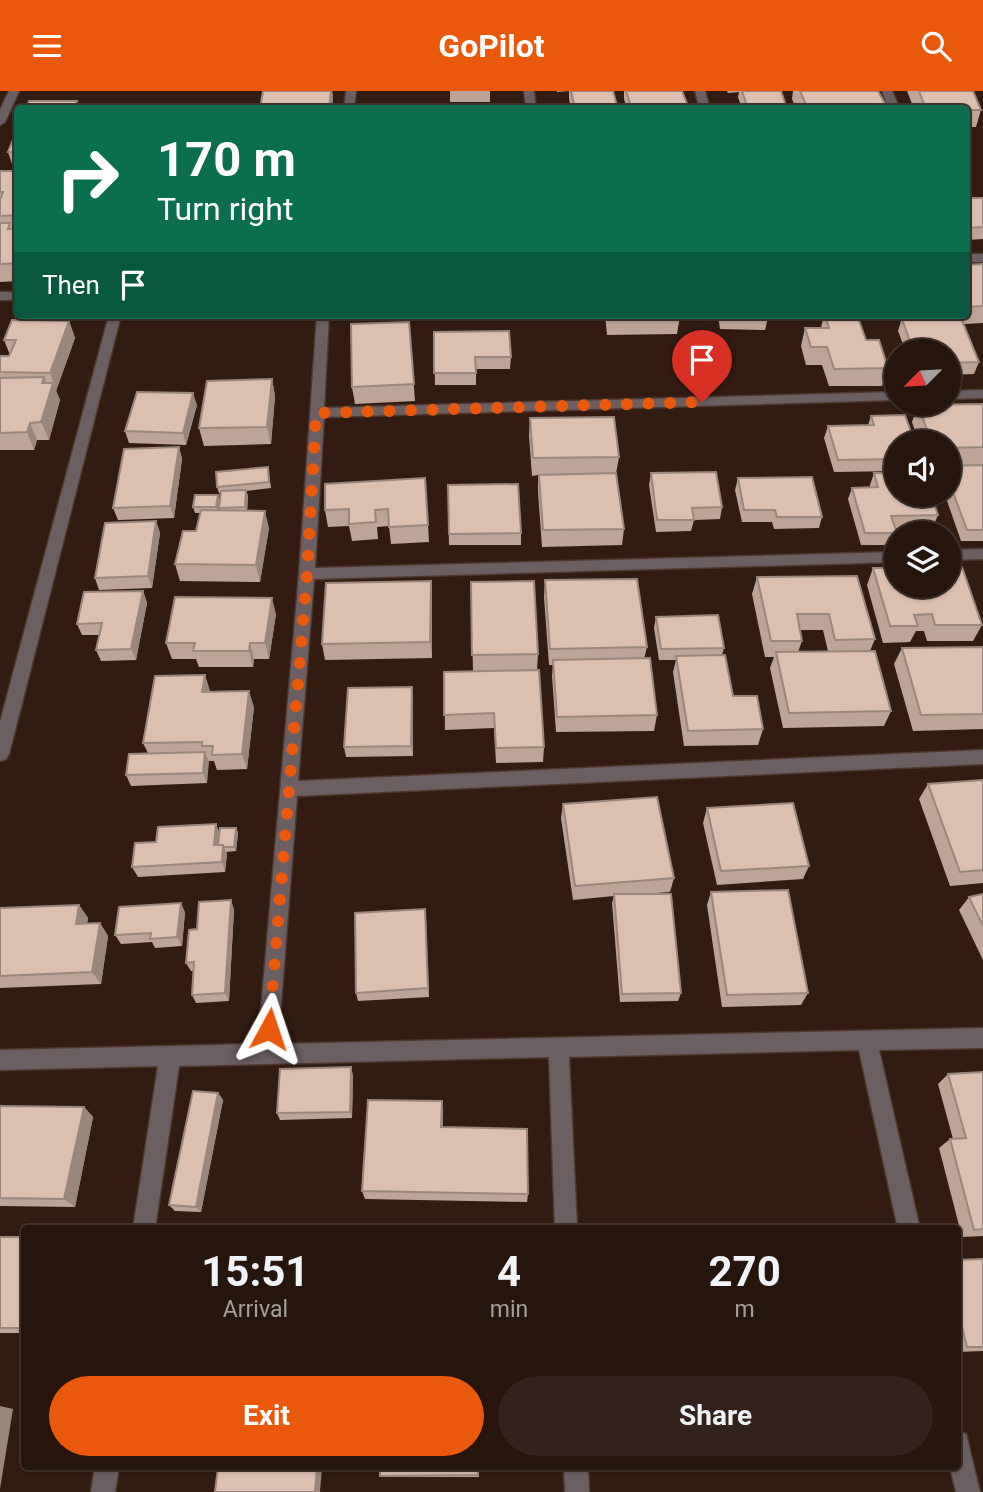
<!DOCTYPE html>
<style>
:root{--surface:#26150d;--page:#32221b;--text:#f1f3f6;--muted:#a49f9d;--line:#42342e;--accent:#ea580c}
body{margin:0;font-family:Roboto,sans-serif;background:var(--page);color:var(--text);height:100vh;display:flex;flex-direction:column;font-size:26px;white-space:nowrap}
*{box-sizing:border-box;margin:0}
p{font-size:23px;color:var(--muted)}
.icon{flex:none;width:38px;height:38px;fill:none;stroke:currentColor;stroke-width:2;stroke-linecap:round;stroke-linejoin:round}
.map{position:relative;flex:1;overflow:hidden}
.drawer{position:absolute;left:21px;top:1134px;width:940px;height:245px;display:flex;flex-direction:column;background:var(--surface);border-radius:7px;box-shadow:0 2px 5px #0004,0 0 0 2px var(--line)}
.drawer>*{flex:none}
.top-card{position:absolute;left:14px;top:14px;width:956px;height:214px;border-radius:7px;box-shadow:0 2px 5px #0004,0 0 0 2px var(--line);background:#0b6e4f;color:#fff;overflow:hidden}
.needle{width:46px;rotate:246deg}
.buttons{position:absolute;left:884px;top:248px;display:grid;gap:14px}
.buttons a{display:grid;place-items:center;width:77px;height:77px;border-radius:50%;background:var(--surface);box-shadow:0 2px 5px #0004,0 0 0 2px var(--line);font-size:35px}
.pin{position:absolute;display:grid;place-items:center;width:60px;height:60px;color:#fff;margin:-72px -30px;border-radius:50% 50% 50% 0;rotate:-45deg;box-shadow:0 0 7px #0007}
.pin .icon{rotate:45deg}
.me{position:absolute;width:77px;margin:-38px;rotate:5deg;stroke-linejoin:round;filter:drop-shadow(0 0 5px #0008)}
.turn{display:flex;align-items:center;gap:24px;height:147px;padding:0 28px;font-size:32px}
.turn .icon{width:91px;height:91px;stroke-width:2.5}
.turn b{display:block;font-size:49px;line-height:60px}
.then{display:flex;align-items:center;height:66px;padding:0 28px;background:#0003;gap:14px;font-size:26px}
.eta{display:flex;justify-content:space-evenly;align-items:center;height:119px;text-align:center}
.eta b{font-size:42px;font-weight:700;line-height:49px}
.button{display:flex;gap:14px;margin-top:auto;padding:14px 28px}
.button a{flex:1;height:80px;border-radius:42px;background:var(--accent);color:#fff;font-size:28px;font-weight:700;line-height:80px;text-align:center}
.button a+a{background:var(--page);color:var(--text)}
header{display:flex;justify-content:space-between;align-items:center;height:91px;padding:0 28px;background:var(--accent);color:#fff;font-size:32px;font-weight:700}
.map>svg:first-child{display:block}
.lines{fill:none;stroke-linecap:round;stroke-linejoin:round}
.street-casing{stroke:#4e382e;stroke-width:3}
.street{fill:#6c5f62;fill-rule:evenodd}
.wall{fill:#bea497;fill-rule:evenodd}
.shaded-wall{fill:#9b867b}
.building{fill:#ddbfb0;stroke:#9b867b;stroke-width:2}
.route{stroke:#ea580c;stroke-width:12;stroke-dasharray:0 21.6}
</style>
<header><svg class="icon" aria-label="menu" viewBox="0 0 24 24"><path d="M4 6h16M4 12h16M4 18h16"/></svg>GoPilot<svg class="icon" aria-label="search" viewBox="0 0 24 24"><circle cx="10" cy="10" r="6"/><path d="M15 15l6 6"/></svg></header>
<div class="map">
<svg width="983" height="1401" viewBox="0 0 983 1401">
<rect width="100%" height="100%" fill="#321c11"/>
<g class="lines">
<g class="street-casing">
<path id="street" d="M9 0H19L5 31 0 34V19Z
M346 0H356L354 18H344Z
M524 0H534L536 18H526Z
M695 0H705L710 18H700Z
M882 0H892L900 18H889Z
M966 163H983V171H966Z
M0 201H18V209H0Z
M109 224H121L9 663 6 668 0 670V631Z
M317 224H329L324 317 896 301V309L324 326 315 477 896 461V471L314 488 298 690 983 659V673L297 705 278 953 983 937V957L879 959 920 1138H898L859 959 569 966 577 1138H555L549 966 179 975 155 1138H133L158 975 0 979V959L258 953 299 483Z
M983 299V307L948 308V300Z
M983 458V468L948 469V459Z
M957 1340 966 1343 980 1401H956L950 1376H957Z
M95 1376H119L115 1401H91Z
M564 1376H588L589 1401H565Z"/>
</g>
<use href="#street" class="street"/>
</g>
<path class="wall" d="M263 0H332L333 6 332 18H260Z
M450 0H490V11H450Z
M557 0H613L618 18H571L569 8V0L557 1Z
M624 0H682L688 15 687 18H627L624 8Z
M727 0H783H781L787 18H742L738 6 739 1 728 2Z
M793 0H878L888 18H796L792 8Z
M907 0H973L981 19 976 36H966V18H914Z
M18 38V73H12L8 61Z
M0 80H18V190L0 191Z
M966 107H983V148L966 149Z
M983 173V232L964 233 979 271 974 283 948 284V261H906L898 240 901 230H888L887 224H948L947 227H959L958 224H966V174Z
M605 224H680V225L677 243 607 244Z
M718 224H767L768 227 765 239 720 238Z
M824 224H857L866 249 888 277 882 295H829L822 274H806L801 255 805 237H821Z
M69 230 75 247 56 300 60 309 49 349H37L34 359H0V265H9L10 264 4 249Z
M409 231 415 310 355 313 352 296Z
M434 241 511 266 510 278H476V294H435Z
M272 288 275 305 271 353 204 355 199 337Z
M983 313V374H948V352H919L912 331 918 314Z
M197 314 186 354 129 352 125 340Z
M871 325 896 352V380L834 381 824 347 828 335 868 334Z
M530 327 619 366 616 383 624 438 622 454 542 456 538 401V384L532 385 529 345Z
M179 356 182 368 174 427 118 429 113 417Z
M983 374V450H961L945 404H948V375Z
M269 382 271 397 246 400 248 405 247 420 269 437 260 491 180 490 175 473 196 440 200 422H195L193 416 218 404 219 410 218 419H220L219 417 221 402H219L217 396Z
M651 382 722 416 720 428 694 429 691 440 656 441 649 394Z
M874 382 938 424 933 436 895 437 897 442 892 454H861L848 408 852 397 870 396V394Z
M425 387 429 451 391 453 389 435 377 436 378 448 352 450 349 435 328 436 325 419Z
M738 387 822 426 819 437 774 438 772 431H742L735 399Z
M448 394 521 442V454H449Z
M156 430 160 442 152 497 99 499 95 487Z
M873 477 982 534 973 550H927L924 540H916L910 551 883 552 867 494Z
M857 485 875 548 870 560 891 620 884 635 783 637 770 577 774 566H765L752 503 757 486ZM800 539H823L828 560 798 561 802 550Z
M545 489 647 556 644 568 657 624 654 640 556 641 552 585 553 574H549L544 506Z
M431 490 432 506V567L325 569 322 553Z
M471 491 538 563 537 579 473 580Z
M143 500 147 512 136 569 101 570 96 559 100 544H82L77 533Z
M276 523 269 568H254L253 576H199L196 568H172L166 552Z
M656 526 724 557 722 564 733 605 763 638 758 654 684 655 673 581 676 569H659L654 537Z
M983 556V638L913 640 894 573 902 557Z
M444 581 544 656 543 671 496 672 494 637 445 639Z
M205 584 210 601 254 616 247 678 217 679 214 670H208L207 692 131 695 126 684 148 662 143 652Z
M413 606V665L346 666 344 656Z
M983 689V792L950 795 919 708 928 693Z
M563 713 674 787 670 801 642 803 681 902 678 910 620 911 612 812 614 805 573 809 561 727Z
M707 717 809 775 803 788 717 794 703 732Z
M216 733 219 742 236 737 238 742 236 760 226 761 227 763 225 781 138 786 132 776 156 751Z
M711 801 808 902 801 914 722 916 707 814Z
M983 803V869L959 819 969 806Z
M79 814 88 827 87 833 100 832 108 845 101 893 0 897V817Z
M234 818 229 910 196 912 192 904 193 880H191L186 872 197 838Z
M185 821 182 855 155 857 152 851 121 853 115 844Z
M426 827 429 906 358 910 356 902Z
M983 981V1145L962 1146 939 1057 950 1048H953L938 993 948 983Z
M353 984 352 1027 280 1029 277 1022Z
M218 1002 223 1009 201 1121 175 1120 169 1114Z
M0 1015 84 1016 93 1026 75 1116 0 1115Z
M443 1020V1036L528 1103 527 1111 365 1108 362 1100Z
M0 1146H24V1242H0Z
M983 1168V1260L957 1261V1169Z
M479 1376V1386H383L380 1385Z"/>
<path class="shaded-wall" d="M331 0H332L333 6 332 18H329Z
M69 230 75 247 56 300 50 282Z
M44 286 50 302 53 292 60 309 49 349 41 331 42 292Z
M272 288 275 305 271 353 267 336Z
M193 302 197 314 186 354 183 342Z
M30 332 37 349 34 359 27 341Z
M179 356 182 368 174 427 170 415Z
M246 399 248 405 247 422 245 416Z
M218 404 219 410 218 422 216 416Z
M265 420 269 437 260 491 256 474Z
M156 430 160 442 152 497 148 485Z
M431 490 432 506V567L430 551Z
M143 500 147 512 136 569 131 558Z
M272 507 276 523 269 568 265 552Z
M250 552 254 568 253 576 249 560Z
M205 584 210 600 208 617 202 601Z
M412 596 413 606V665L411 655Z
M249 600 254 616 247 678 242 663Z
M205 661 209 671 207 692 203 682Z
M216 733 220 743 219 756 214 754Z
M236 737 238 742 236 760 234 756Z
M223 754 227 763 225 781 222 771Z
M231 809 234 818 229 910 225 902Z
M181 812 185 821 182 855 177 846Z
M79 814 88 827 85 846 76 833Z
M100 832 108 845 101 893 92 881Z
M351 976 353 984 352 1027 350 1021Z
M218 1002 223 1009 201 1121 196 1116Z
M442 1010 443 1020V1045L441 1036Z
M84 1016 93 1026 75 1116 64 1108Z
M0 1315 13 1318 0 1398Z
M317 1376H322L320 1401H315Z"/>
<path class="building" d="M263 0H331L329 18H323V16L304 18H301V15L279 16V14H275L274 17 260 18Z
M571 0H613L618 18H575Z
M626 0H682L688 15 632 18Z
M742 0H781L787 18H748Z
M800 0H878L888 18H808Z
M919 0H973L981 19H966V18H926Z
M29 10H77L74 18H26Z
M17 38 18 61H8Z
M0 80H18V124L0 125V109L3 101H0Z
M966 107H983V136L966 137Z
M0 132H10L8 138 18 137V172L0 173Z
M983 173V215L970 216 966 209V174Z
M609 224H680V225L609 226Z
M722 224H767L768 227 722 226Z
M825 224H857L866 249H879L888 277 834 278 827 256H811L805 237H829Z
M961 227 979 271 948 272V261H914L902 228Z
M12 229 69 230 50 282 0 281V265H9L16 249H4Z
M409 231 414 293 352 296 351 233Z
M509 240 511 266H475L476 282H434V241Z
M44 286 42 292H53L41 331 30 332 27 341 0 342V287Z
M272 288 267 336 199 337 207 290Z
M137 301 193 302 183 342 125 340Z
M983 313V356L948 357V352H932L918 314Z
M905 324 915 352H896V368L838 369 828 335 874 334 871 325Z
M614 326 619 366 533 367 530 327Z
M179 356 170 415 113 417 124 358Z
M983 374V439H967L948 388V375Z
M268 376 269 391 217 396 216 381Z
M716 381 722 416 692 417 694 429H657L651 382Z
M616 382 624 438 543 439 539 384Z
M874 382H896V404H931L938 424 891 425 897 442H865L852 397 878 396Z
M812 386 822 426H777L775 419H744L738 387Z
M425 387 428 434 389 436 388 418 375 419 376 431 349 433V418L325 419V393Z
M518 393 521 442 449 443 448 394Z
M246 399 245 416 219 417 221 400Z
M195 404H218L216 416H193Z
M201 419 265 420 256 474 175 473 183 440H196Z
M156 430 148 485 95 487 105 432Z
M948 476H962L982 534H935L932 523 914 524 918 535H890L873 477H896V495H948Z
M857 485 875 548 835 549 829 523H797L802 550H771L757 486Z
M637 488 647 556 550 558 545 489Z
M431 490 430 551 322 553 326 492Z
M534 490 538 563 472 564 471 491Z
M143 500 131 558 96 559 102 532 77 533 84 501Z
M175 506 272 507 265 552H250L249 560H193L195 552H166Z
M718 524 724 557 661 558 656 526Z
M983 556V623L921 624 902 557Z
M875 560 891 620 789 622 776 561Z
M725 564 733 605H757L763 638 688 640 676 565Z
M650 567 657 624 557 626 553 569Z
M539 579 544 656 496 657 494 622 444 624V581Z
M205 584 202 601 249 600 242 663 212 664 213 655H202V651L143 652 155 585Z
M412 596 411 655 344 656 348 597Z
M205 661 203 682 126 684 129 663Z
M983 689V779L960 781 928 693Z
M657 706 674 787 575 795 563 713Z
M793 712 809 775 721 780 707 717Z
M216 733 214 754H223L222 771 132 776 135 752 156 751 158 736Z
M220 737H236L234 756H224L223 754H218Z
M788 799 808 902 727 904 711 801Z
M614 803H671L681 902 622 903Z
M983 803V835L969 806Z
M231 809 225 902 192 904 194 871 186 872 189 839 197 838 199 811Z
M181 812 177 846 150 848 151 842 115 844 119 816Z
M79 814 76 833 100 832 92 881 0 885V817Z
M425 818 428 897 356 902 355 822Z
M351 976 350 1021 277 1022 280 978Z
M983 981V1138L974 1139 950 1048 966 1047 948 983Z
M193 1000 218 1002 196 1116 169 1114Z
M368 1009 442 1010 441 1036 527 1038 528 1103 362 1100Z
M0 1015 84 1016 64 1108 0 1107Z
M0 1146H24V1237H0Z
M983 1168V1256H967L957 1216V1169Z
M218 1376H317L315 1401H215Z
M380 1376H478V1384L380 1385Z"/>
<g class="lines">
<path class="route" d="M269 938 307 483 316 322 702 311"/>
</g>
</svg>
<div class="buttons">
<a><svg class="needle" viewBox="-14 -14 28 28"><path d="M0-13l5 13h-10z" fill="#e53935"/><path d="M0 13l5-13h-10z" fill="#a49f9d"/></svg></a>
<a><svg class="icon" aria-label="sound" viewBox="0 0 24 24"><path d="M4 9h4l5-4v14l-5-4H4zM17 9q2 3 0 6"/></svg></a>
<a><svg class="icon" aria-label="layers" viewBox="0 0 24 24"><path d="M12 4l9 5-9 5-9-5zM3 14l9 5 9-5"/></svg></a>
</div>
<div class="pin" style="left:702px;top:311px;background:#d93025"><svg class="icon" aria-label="arrive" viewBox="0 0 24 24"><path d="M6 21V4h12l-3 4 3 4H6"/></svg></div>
<svg class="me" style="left:269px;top:938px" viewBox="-20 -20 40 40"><path d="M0-17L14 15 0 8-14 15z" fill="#ea580c" stroke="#fff" stroke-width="4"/></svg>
<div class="top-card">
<div class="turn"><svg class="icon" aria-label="right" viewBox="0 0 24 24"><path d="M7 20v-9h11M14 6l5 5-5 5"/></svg><div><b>170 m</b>Turn right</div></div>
<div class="then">Then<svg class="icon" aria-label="arrive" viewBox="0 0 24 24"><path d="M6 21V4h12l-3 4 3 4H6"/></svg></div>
</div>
<section class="drawer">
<div class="eta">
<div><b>15:51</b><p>Arrival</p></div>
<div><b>4</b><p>min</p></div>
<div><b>270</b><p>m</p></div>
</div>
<div class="button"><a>Exit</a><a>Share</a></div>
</section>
</div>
